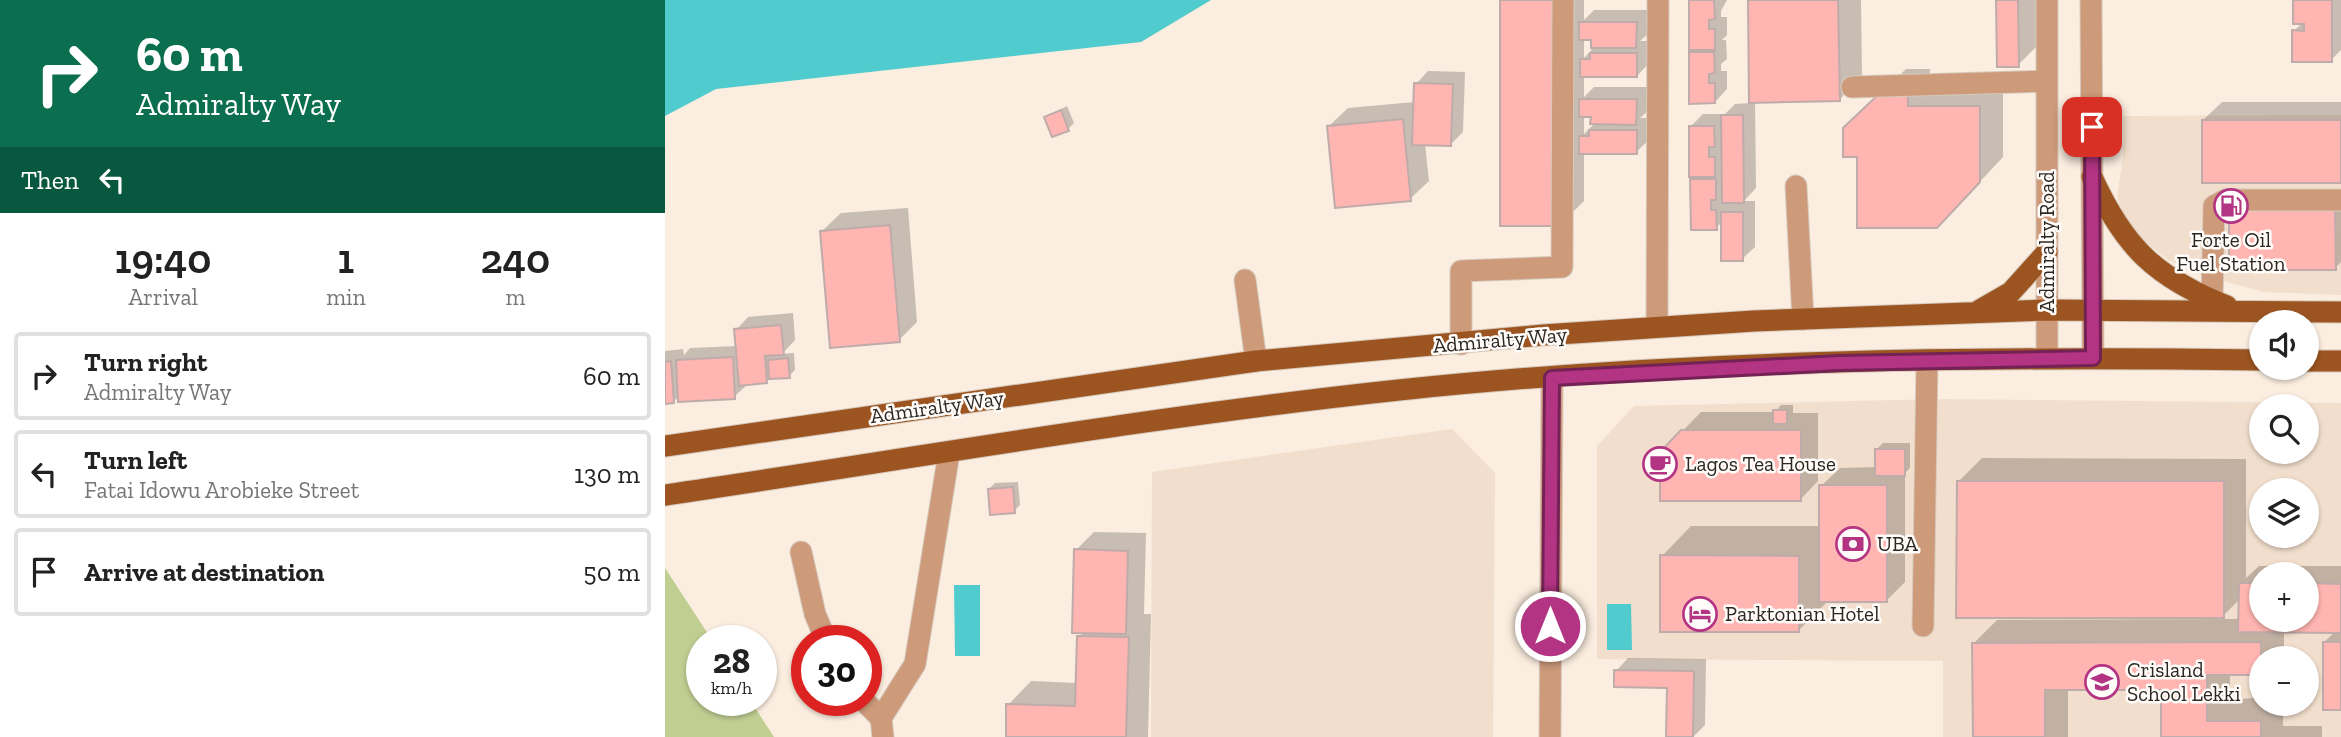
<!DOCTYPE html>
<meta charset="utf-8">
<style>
:root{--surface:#fff;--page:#f2f2f2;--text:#222;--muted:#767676;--line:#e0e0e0}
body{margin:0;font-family:"Zilla Slab",serif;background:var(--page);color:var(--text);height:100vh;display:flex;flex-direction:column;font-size:26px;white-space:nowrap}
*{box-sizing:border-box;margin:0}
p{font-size:23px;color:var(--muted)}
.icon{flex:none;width:38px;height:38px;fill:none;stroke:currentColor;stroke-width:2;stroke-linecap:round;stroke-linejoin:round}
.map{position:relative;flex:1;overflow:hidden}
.drawer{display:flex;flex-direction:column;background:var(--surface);width:665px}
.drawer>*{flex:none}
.hud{background:#0b6e4f;color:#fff;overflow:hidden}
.fabs{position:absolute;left:1584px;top:310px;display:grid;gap:14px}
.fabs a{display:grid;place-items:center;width:70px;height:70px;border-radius:50%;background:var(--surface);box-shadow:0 2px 5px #0004;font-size:35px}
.speed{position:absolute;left:21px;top:625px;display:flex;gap:14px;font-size:35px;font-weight:700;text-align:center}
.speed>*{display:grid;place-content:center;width:91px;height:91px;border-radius:50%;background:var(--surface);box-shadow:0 2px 5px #0004;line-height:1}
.speed small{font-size:18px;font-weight:400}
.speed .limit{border:10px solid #d22;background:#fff;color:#111}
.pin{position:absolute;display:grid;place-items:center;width:60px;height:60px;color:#fff;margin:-30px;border-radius:14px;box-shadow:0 4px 10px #0006}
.me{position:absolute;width:77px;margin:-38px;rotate:0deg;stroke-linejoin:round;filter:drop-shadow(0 0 5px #0008)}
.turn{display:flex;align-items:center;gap:24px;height:147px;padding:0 21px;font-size:32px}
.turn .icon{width:91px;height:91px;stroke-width:2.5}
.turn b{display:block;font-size:49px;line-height:60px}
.then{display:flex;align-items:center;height:66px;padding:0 21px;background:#0003;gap:14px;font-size:26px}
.eta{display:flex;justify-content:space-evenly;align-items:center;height:119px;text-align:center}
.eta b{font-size:42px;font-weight:600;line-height:49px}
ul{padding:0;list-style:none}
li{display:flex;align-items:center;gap:21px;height:88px;margin:0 14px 10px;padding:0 7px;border:4px solid var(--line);border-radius:7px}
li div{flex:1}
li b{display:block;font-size:26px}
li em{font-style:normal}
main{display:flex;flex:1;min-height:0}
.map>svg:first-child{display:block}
.built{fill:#f2decc;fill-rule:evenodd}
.green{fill:#c1ce92}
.water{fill:#50cbce}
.shadow{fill:#0003;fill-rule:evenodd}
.building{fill:#ffb5b1;stroke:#bfabaa;stroke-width:2}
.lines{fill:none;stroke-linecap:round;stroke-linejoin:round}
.minor-casing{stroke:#d6c9bd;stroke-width:23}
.major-casing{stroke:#d6c9bd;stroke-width:23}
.minor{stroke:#cd9a7a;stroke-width:21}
.major{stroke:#9c5520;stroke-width:21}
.route-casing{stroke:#742255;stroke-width:18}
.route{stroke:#b23483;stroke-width:12}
.labels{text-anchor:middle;stroke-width:5;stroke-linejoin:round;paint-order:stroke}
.poi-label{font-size:21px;fill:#2c2722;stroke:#fffcf9;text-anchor:start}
.street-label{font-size:21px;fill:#2c2722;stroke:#fffcf9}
</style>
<main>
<section class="drawer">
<div class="hud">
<div class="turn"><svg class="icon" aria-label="right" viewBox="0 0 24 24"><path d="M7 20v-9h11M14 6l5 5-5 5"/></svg><div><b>60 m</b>Admiralty Way</div></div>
<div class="then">Then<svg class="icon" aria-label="left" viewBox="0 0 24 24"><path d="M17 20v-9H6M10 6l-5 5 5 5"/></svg></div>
</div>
<div class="eta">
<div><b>19:40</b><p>Arrival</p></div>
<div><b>1</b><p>min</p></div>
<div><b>240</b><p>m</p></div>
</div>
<ul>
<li><svg class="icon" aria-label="right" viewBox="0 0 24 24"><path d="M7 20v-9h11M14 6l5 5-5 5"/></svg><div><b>Turn right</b><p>Admiralty Way</p></div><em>60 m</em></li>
<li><svg class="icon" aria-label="left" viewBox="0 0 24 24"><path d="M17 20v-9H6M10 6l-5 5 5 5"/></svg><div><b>Turn left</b><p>Fatai Idowu Arobieke Street</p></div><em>130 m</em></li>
<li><svg class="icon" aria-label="arrive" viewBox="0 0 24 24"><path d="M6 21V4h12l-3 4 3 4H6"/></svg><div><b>Arrive at destination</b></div><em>50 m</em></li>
</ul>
</section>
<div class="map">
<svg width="1676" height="737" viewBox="0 0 1676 737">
<rect width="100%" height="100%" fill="#fbeddf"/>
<path class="built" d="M1676 115V295L1599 292 1536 275 1503 260 1478 240 1459 216 1452 196 1458 158V116Z
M1277 399 1676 403V737H1278V661L932 659V446L969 406ZM1596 406H1642V452H1596ZM1596 490H1642V536H1596ZM1596 574H1642V620H1596ZM1596 658H1642V704H1596Z
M787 429 830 473 828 737H486L487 472Z"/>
<path class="green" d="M0 568 47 640H37V700H85L109 737H0Z"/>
<path class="water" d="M0 0H546L476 42 51 89 0 116Z
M289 585H315V656H290Z
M942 604H966L967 650H942Z"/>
<path class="shadow" d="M837 0H919V20L929 10H984L983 34 975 41H984V63L972 76H919V97L929 87H984L983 111 975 118H984V140L971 152H919V201L896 224ZM919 38H927L930 46 919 58ZM919 115H927L930 123 919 134Z
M1025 0H1062L1056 11V17H1062V35L1057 40H1061L1062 59 1056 64V71H1062V89L1050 102 1025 53 1030 48Z
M1084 0H1196L1197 76 1174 100 1090 101 1091 188 1079 201H1090V247L1077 259 1058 221 1051 228 1027 180 1032 175 1025 127 1038 114H1060L1070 104 1086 103Z
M1333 0H1376V42L1353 65Z
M1629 0H1676V50L1666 60 1629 31 1638 22Z
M1241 69H1265V84H1338V157L1295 203 1204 105Z
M763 71 800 72 798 132 786 144H760L764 181 745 199 664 126 683 108 750 102 751 84Z
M1557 102H1676V181H1538V120Z
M402 106 409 123 403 129 381 117Z
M1676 201V262L1670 268H1565Z
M243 208 252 322 234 340 157 231 176 213Z
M128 313 130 340 117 354 129 353 130 370 124 376 83 384 69 397 14 396 9 401 0 402V351L18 349 19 355 25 348 72 346 71 330 83 317Z
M1116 405H1128V413H1153V481L1135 500 997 452 1036 412H1110Z
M1218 443H1245V468L1240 473V582L1222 600H1164L1133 631 997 556 1026 526H1156V486L1175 468 1212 467V449Z
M1317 458 1581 459V578L1594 566H1676V708H1660L1659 642 1671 631H1619V650L1611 658H1596L1565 673V699L1596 698V704H1618V726H1657V737H1498V688H1403V737H1309V643L1332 620 1575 619V599L1558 616 1294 481ZM1596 574H1642V620H1596Z
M353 482 355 505 349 511 324 489 330 483Z
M429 532 481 533 479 614H486L483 737H342L343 705 366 681 412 683 414 637 419 631 411 550Z
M963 658 1041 659 1040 725 1028 737H1003L1004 686 951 671Z"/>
<path class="building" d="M835 0H896V226H835Z
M1024 0H1049L1050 19 1044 20V29H1050V50H1024Z
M1083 0H1173L1175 101 1084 103Z
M1331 0H1353L1354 67H1332Z
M1628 0H1667V62H1627V30L1639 31V24H1628Z
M914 22H972L971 48H926V40H914Z
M1024 52H1049L1050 73 1044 74V83H1050V103L1024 104Z
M925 53H972V77H915V59H925Z
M749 83 788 84 786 146 747 145Z
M1216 92H1243V106H1315V182L1272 228H1192V157H1178V128Z
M914 99H972L971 125 925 124 926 117H914Z
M396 110 404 131 387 137 379 117Z
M1056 115H1078L1079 203H1057Z
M738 119 746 201 670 208 662 126Z
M1537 120H1676V183H1537Z
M1024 126H1049L1050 147H1044V157H1050V177H1024Z
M924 130H972V154H914V136H924Z
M1025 179H1051V200H1046V210H1051L1052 230H1026Z
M1564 207H1670L1671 270H1564Z
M1056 212H1078V261H1056Z
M225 225 235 342 165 348 155 231Z
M116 325 119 355 100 356 102 383 74 386 69 329Z
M68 357 70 399 13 402 11 360Z
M123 358 125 378 104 379 103 360Z
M6 361 9 403 0 404V362Z
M1108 410H1122V424H1108Z
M1016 430H1136V501H995V452Z
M1210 449H1240V476H1210Z
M1292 481H1559V618H1291Z
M1154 485H1222V602H1154Z
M348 487 350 513 325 515 323 489Z
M409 549 463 551 461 634 407 633Z
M995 555 1134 556V632H995Z
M1574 583H1596V620H1642V583L1676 584V633L1573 632Z
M412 636 464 637 461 737H341V704L410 706Z
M1596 642V675H1542V721H1596V737H1496V690H1380V737H1308L1307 643Z
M1658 642H1676V710H1658Z
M949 670 1029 671 1028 737H1001L1002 688 949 687Z"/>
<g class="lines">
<g class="minor-casing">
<path id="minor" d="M1382 0V358
M1426 0 1428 358
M1187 87 1382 81
M1131 186 1138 319
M580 280 591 361
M1547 300 1549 206 1560 200H1676
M992 326 993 0
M796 344V271L897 267 898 0
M136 552 150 614 161 640
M1258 626 1262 362
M198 700 216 718 218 737
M216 718 250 664 284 453
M885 737 887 378"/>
</g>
<g class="major-casing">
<path id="major" d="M1427 177C1459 247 1491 278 1562 306
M1313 311 1346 292 1382 252
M1642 361H1676
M0 446 591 361 878 335 1089 321 1381 310 1676 312
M0 495C244 459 489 416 734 390 1018 360 1311 356 1596 360"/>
</g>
<use href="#minor" class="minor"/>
<use href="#major" class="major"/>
</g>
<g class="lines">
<g class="route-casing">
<path id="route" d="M885 626 887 378 1174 363 1428 358 1427 127"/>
</g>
<use href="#route" class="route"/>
</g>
<defs>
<g id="fuel-ring" transform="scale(1.75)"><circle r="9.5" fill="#fffcf9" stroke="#b23483" stroke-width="1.5"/><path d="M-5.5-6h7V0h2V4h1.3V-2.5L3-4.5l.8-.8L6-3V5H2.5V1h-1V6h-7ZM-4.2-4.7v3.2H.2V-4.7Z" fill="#b23483"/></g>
<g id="cafe-ring" transform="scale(1.75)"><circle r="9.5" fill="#fffcf9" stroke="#b23483" stroke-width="1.5"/><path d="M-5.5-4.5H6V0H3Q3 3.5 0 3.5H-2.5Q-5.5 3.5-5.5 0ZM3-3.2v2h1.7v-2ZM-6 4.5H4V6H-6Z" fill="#b23483"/></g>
<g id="bank-ring" transform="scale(1.75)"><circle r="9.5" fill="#fffcf9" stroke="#b23483" stroke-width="1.5"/><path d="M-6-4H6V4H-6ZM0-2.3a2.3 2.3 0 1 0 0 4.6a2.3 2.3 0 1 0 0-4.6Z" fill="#b23483"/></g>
<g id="hotel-ring" transform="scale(1.75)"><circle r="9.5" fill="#fffcf9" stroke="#b23483" stroke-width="1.5"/><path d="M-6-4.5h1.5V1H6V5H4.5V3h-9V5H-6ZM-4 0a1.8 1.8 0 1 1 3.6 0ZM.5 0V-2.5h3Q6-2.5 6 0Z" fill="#b23483"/></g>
<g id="school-ring" transform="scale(1.75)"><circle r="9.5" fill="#fffcf9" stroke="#b23483" stroke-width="1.5"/><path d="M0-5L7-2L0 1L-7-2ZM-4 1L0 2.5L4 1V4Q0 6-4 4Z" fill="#b23483"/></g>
</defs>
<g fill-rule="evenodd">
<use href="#fuel-ring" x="1566" y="206"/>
<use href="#cafe-ring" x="995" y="464"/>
<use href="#bank-ring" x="1188" y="544"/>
<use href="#hotel-ring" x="1035" y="614"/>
<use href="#school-ring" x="1437" y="682"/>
</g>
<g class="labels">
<g class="poi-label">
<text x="1566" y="247" text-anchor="middle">Forte Oil<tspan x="1566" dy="24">Fuel Station</tspan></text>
<text x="1020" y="471">Lagos Tea House</text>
<text x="1212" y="551">UBA</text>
<text x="1060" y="621">Parktonian Hotel</text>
<text x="1462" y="677">Crisland<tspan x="1462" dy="24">School Lekki</tspan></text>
</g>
<g class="street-label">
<text transform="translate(1382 242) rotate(-90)" y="7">Admiralty Road</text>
<text transform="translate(835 340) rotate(-5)" y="7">Admiralty Way</text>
<text transform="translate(272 407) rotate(-8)" y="7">Admiralty Way</text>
</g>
</g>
</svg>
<div class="fabs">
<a><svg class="icon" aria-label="sound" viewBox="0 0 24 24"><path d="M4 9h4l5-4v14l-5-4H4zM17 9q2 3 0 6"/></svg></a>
<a><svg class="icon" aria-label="search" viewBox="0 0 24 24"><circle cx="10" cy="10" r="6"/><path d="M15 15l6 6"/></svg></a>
<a><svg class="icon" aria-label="layers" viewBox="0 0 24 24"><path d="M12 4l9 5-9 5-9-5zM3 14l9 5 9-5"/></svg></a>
<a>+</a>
<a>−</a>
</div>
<div class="speed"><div>28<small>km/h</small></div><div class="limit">30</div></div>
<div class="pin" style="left:1427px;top:127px;background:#d93025"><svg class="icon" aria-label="arrive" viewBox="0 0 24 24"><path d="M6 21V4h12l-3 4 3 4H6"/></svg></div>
<svg class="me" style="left:885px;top:626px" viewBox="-20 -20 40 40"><circle r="17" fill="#b23483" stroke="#fff" stroke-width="3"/><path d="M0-11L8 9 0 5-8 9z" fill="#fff"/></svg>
</div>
</main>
